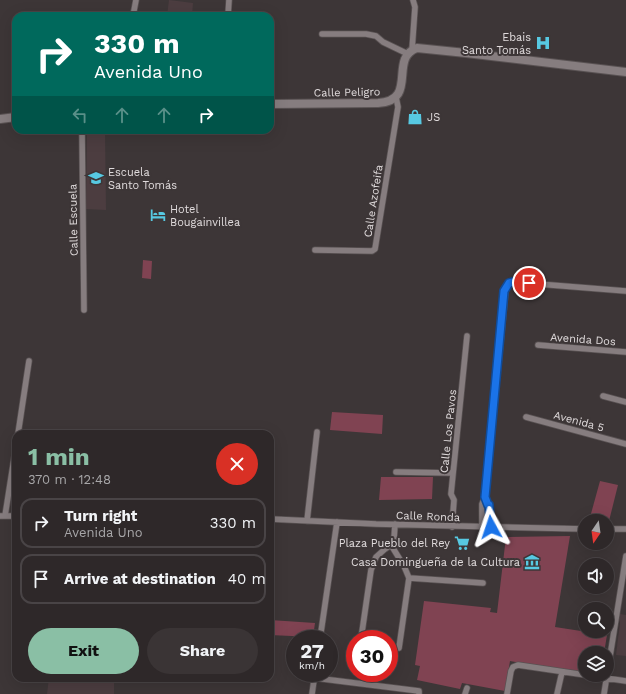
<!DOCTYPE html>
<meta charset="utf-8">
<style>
:root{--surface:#2e2829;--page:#3a3435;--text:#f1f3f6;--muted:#a7a6a8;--line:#494446;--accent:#8abfa5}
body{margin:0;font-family:"Work Sans",sans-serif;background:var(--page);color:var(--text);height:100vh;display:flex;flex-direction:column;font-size:15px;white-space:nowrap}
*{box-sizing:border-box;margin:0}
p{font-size:13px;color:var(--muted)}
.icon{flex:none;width:22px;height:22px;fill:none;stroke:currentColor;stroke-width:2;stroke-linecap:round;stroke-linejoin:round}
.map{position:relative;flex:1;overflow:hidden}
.drawer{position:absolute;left:12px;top:430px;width:262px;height:252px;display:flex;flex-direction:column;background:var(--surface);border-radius:12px;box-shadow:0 4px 16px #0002,0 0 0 1px var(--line)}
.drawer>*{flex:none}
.banner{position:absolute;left:12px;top:12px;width:262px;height:122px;border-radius:12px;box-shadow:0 4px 16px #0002,0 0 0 1px var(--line);background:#00695c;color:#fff;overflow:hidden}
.needle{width:26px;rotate:193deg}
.controls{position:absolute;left:578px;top:514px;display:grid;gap:8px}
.controls a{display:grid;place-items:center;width:36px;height:36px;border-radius:50%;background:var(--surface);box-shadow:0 4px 16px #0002,0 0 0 1px var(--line);font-size:20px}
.speed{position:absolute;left:286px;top:630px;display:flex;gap:8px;font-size:20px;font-weight:700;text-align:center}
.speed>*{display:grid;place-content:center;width:52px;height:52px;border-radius:50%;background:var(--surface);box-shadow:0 4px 16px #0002,0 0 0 1px var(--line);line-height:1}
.speed small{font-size:10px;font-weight:400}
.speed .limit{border:6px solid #d22;background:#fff;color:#111}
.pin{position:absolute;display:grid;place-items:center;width:34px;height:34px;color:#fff;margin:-17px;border:2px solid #fff;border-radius:50%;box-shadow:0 1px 4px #0007}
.me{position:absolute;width:44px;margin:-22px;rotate:355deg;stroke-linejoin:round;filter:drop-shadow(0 0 3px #0008)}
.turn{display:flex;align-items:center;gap:14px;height:84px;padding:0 16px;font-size:18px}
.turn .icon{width:52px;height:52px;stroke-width:2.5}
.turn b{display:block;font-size:28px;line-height:34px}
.lanes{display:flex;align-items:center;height:38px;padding:0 16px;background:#0003;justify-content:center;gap:20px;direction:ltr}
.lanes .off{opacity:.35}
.round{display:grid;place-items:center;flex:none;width:42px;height:42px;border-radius:21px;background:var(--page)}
.summary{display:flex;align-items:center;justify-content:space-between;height:68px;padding:0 16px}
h1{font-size:24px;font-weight:700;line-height:30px;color:var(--accent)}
.primary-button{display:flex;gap:8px;margin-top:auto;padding:8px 16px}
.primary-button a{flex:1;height:46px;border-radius:24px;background:var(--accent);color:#111;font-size:16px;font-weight:700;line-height:46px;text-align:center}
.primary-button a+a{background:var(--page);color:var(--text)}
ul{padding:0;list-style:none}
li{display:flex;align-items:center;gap:12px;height:50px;margin:0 8px 6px;padding:0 8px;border:2px solid var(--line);border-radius:12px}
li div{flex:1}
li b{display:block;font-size:15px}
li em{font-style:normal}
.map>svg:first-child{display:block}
.built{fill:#4c3d40}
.green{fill:#804352}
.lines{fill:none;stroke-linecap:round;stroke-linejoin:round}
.minor-casing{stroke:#595253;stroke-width:7}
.secondary-casing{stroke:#595253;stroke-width:10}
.minor{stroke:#867d7f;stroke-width:5.5}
.secondary{stroke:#867d7f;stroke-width:8}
.route-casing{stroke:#114b97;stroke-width:10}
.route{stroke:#1a73e8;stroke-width:7}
.labels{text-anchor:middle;stroke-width:4;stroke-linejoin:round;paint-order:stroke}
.poi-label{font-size:11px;fill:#e0dbdc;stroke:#3d3637;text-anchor:end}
.street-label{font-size:11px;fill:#e0dbdc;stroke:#3d3637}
</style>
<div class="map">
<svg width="626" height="694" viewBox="0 0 626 694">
<rect width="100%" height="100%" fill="#3d3637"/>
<path class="built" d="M169 0 193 3 192 16H167Z
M87 130H105L106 210 86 209Z
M620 614 626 615V656L616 655 620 623 619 619Z
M49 678H114V694H47Z"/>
<path class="green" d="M143 260 152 261 151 279 142 278Z
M332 412 383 415 382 434 330 430Z
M381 477H433L432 499 379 500Z
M600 481 618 485 608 525 607 521H589Z
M570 536 555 627 607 635 604 653H585V675L597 677 510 661 505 691 462 683 460 689 417 680 420 666 415 665 424 601 491 608 490 612 497 613 506 537Z
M270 620 315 623 313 637 270 635Z"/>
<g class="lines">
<g class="minor-casing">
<path id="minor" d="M133 16 136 0
M228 16 229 0
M322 34H366L376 36 383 42 408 54
M412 50 415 7 413 0
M82 130 84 310
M315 250 372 251 375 249 398 107 396 97
M538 345 626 352
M603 396 626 402
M526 417 626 444
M18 434 29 361
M396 472 453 473
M485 497 488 505H489L491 527
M0 516H16
M5 516 16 446
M270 519 376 524 585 529
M307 521 317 432
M452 527 454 500 451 494 467 336
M482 527V504L485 497 506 287 509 283 513 282 626 291
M607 529H626
M409 578 483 583
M320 639 337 522
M361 639 371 570 376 557 385 549 391 545 394 539 395 524
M389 648 394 649 399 648 409 578 404 566 391 545
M315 678 419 691V694
M312 694 315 673
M465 694 467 688
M507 694 511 671 513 667 518 665 626 681
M557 694 562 672
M604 694 626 556"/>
</g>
<g class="secondary-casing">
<path id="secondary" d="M270 104 378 103C419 101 388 58 417 48L466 53 626 72
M0 119 16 117"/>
</g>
<use href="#minor" class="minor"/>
<use href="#secondary" class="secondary"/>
</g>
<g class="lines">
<g class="route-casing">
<path id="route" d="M491 527 489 505H488L485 497 504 291 509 283 513 282 529 283"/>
</g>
<use href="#route" class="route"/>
</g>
<defs>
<g id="hospital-bare" transform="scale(1.2)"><path d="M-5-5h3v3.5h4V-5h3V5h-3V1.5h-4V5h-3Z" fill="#57c9e2" stroke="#3d3637" stroke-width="2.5" paint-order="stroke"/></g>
<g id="shop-bare" transform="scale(1.2)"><path d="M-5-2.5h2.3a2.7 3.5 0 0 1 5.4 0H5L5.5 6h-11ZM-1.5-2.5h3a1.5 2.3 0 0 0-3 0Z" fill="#57c9e2" stroke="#3d3637" stroke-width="2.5" paint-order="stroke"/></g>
<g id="school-bare" transform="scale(1.2)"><path d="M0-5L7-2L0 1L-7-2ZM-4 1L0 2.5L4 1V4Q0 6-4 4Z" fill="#57c9e2" stroke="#3d3637" stroke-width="2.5" paint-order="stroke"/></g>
<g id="hotel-bare" transform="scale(1.2)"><path d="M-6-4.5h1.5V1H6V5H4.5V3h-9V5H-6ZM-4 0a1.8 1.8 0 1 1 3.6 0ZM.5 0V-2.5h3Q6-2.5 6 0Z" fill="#57c9e2" stroke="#3d3637" stroke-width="2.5" paint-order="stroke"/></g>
<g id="supermarket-bare" transform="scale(1.2)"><path d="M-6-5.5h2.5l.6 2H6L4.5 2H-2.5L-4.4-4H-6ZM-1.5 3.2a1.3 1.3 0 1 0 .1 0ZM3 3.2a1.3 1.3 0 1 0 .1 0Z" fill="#57c9e2" stroke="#3d3637" stroke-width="2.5" paint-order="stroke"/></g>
<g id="museum-bare" transform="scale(1.2)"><path d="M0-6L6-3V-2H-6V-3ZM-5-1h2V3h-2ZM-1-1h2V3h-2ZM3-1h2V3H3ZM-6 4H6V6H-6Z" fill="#57c9e2" stroke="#3d3637" stroke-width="2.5" paint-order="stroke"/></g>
</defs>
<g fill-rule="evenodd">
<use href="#hospital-bare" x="543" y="43"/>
<use href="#shop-bare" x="415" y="117"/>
<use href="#school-bare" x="96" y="178"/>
<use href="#hotel-bare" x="158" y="215"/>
<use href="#supermarket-bare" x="462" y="543"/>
<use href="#museum-bare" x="532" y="562"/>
</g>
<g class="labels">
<g class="poi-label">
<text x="531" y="41">Ebais<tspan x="531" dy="13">Santo Tomás</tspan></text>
<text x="427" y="121" text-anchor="start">JS</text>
<text x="108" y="176" text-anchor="start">Escuela<tspan x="108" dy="13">Santo Tomás</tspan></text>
<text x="170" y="213" text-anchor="start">Hotel<tspan x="170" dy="13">Bougainvillea</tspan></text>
<text x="450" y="547">Plaza Pueblo del Rey</text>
<text x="520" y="566">Casa Domingueña de la Cultura</text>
</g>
<g class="street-label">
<text transform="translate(347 92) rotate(-1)" y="4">Calle Peligro</text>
<text transform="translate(373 201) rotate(-81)" y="4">Calle Azofeifa</text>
<text transform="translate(73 220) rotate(-91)" y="4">Calle Escuela</text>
<text transform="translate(583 339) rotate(4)" y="4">Avenida Dos</text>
<text transform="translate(579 421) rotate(15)" y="4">Avenida 5</text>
<text transform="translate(448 431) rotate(-84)" y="4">Calle Los Pavos</text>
<text transform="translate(428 516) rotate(2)" y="4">Calle Ronda</text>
</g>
</g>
</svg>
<div class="controls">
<a><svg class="needle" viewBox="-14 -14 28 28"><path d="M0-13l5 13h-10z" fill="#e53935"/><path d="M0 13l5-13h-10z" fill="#a7a6a8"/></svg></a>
<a><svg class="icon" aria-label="sound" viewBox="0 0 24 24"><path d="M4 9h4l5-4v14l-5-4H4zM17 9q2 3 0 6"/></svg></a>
<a><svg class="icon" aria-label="search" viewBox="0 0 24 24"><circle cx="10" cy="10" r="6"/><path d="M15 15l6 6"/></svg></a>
<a><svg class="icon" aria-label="layers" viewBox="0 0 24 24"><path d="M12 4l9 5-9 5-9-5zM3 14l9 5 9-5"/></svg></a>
</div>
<div class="speed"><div>27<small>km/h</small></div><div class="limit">30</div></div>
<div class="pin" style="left:529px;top:283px;background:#d93025"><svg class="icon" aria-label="arrive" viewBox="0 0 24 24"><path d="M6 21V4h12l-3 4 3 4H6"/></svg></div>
<svg class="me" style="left:491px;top:527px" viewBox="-20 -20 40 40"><path d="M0-17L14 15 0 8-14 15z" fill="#1a73e8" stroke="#fff" stroke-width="4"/></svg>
<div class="banner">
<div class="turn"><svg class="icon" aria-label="right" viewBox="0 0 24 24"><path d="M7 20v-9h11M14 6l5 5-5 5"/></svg><div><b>330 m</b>Avenida Uno</div></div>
<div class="lanes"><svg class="icon off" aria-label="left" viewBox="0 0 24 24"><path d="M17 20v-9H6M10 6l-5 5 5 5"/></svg><svg class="icon off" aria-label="ahead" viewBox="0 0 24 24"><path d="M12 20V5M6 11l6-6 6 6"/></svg><svg class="icon off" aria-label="ahead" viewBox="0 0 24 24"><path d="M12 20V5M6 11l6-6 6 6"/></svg><svg class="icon" aria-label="right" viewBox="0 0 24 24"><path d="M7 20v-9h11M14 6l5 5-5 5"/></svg></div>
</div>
<section class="drawer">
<div class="summary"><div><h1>1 min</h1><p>370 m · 12:48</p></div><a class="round" style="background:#d93025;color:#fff"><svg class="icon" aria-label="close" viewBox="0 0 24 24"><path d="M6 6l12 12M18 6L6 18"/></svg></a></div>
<ul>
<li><svg class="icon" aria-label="right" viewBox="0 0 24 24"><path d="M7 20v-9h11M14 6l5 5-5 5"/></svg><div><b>Turn right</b><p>Avenida Uno</p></div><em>330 m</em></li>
<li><svg class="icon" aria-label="arrive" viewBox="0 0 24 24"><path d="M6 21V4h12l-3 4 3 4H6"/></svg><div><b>Arrive at destination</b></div><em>40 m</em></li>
</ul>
<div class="primary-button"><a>Exit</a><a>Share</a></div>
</section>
</div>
